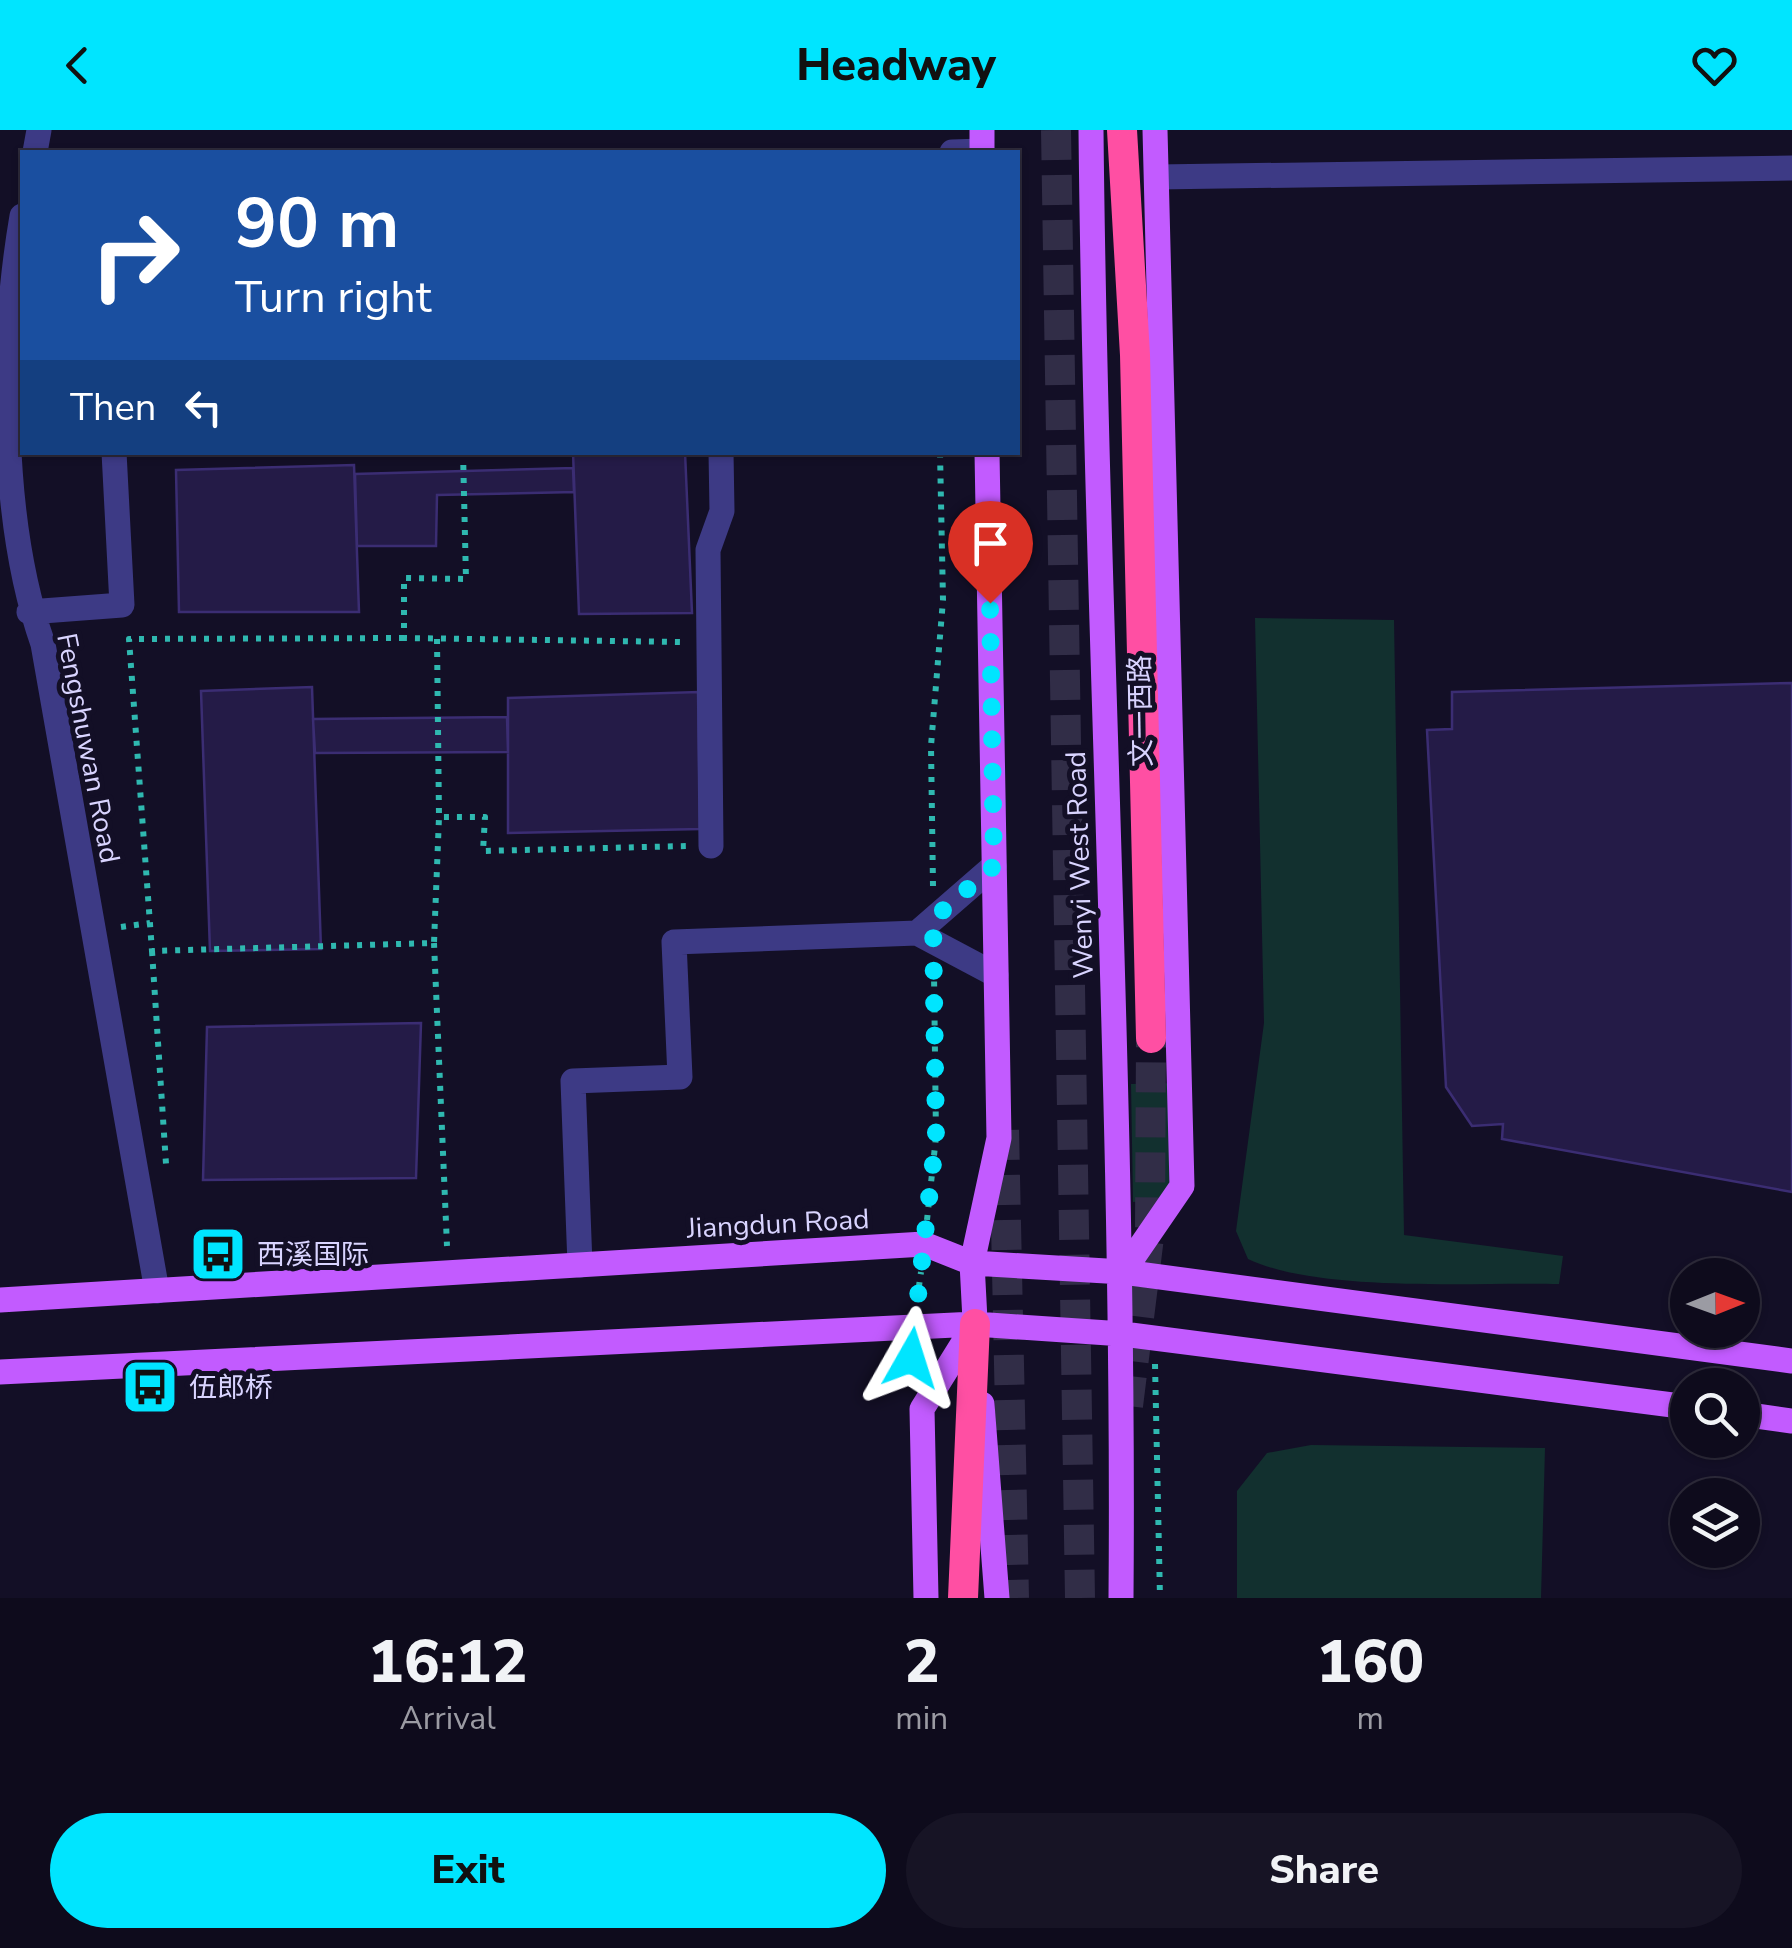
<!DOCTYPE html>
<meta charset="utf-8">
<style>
:root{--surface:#0e0b1c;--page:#171425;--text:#f1f3f6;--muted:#9b9ba3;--line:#2e2b3b;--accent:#00e5ff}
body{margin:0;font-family:"Nunito Sans","Noto Sans SC",sans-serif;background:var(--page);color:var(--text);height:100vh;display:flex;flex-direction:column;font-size:38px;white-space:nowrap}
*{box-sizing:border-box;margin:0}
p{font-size:32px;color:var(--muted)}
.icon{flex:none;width:55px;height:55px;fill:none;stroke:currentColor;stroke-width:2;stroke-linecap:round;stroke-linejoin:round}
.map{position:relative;height:1468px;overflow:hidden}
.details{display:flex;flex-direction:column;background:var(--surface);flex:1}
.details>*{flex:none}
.banner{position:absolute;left:20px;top:20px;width:1000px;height:305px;border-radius:0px;box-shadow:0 2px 8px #0004,0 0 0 2px var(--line);background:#1a4fa0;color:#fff;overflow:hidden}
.needle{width:65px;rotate:89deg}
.buttons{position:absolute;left:1670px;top:1128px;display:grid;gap:20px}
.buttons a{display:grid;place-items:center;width:90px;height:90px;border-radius:50%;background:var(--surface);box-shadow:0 2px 8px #0004,0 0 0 2px var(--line);font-size:50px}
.pin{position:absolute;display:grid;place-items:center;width:85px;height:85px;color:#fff;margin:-102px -42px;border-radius:50% 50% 50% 0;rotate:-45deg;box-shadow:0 0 10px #0007}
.pin .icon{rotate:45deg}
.me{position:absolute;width:110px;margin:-55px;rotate:6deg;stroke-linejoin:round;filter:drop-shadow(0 0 8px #0008)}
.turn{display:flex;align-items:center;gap:35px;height:210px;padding:0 50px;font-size:45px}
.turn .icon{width:130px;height:130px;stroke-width:2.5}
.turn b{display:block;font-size:70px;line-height:85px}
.then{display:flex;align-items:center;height:95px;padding:0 50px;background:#0003;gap:20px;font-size:38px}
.eta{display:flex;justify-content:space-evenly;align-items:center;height:170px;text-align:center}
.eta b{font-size:60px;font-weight:800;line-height:70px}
.cta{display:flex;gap:20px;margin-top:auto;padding:20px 50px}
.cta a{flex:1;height:115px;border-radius:60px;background:var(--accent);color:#111;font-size:40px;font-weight:800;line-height:115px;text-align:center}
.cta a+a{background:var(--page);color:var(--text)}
header{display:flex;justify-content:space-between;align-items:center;height:130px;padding:0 50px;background:var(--accent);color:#111;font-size:45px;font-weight:800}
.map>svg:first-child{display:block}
.green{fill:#12302f}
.building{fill:#241b47;stroke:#3b2d73;stroke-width:2.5}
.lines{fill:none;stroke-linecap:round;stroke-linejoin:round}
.highway-tunnel{stroke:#312d47;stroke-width:30;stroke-dasharray:30 15;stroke-linecap:butt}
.path{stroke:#2fb8b0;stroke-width:6;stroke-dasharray:5 8;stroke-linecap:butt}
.minor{stroke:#3d3a85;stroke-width:25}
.major{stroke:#c25bff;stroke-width:25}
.highway{stroke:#ff4fa3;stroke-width:30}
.route{stroke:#00e5ff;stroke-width:18;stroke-dasharray:0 32.4}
.labels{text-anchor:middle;stroke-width:10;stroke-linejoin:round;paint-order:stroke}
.street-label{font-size:28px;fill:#d9d4ff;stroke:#130f26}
.poi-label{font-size:28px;fill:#d9d4ff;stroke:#130f26;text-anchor:start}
</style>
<header><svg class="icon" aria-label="back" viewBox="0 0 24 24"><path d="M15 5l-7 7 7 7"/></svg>Headway<svg class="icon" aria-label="heart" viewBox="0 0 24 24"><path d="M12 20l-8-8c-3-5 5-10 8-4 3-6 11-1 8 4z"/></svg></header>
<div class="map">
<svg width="1792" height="1468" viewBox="0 0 1792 1468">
<rect width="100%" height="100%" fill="#130f26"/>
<path class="green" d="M1255 488 1394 490 1404 1105 1563 1126 1559 1154C1475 1152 1320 1163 1248 1129L1236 1101 1264 893Z
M1184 953 1183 1069 1133 1072 1131 954Z
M1311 1315 1545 1318 1541 1468H1237V1361L1267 1323Z"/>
<path class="building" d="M573 322H685L692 483 579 484Z
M354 335 359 482H179L176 340Z
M573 338 574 362 437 365 436 416H357L355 344Z
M1792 553V1062L1502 1009 1503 994 1472 996 1446 957 1427 600 1452 599V562Z
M312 557 321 819 210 821 201 561Z
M698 562 700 699 508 703V568Z
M507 587 508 622 315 623 313 589Z
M421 893 416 1048 203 1050 207 897Z"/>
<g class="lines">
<path class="highway-tunnel" d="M1056 0 1080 1468
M1004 1000 1014 1468
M1128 1276 1150 1099 1151 908"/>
<path class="path" d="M463 322 466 449 404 448V508L682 512
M404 508 129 509 152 821 434 813 439 687H485L483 721 687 716
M437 509 439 687
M933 756 931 616 943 470 940 322
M121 797 150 793
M434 813 447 1116
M152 821 166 1034
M927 1090 936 1007 934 843
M917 1170 921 1142
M1155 1234 1160 1468"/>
<path class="minor" d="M35 22 39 0
M952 22 982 21
M1157 47 1792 38
M22 86C0 215 0 392 43 514L157 1161
M29 482 122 475 114 322
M711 716 708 420 722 381 721 322
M917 803 994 736
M580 1135 573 951 680 947 674 812 917 803 996 845"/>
<path class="major" d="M982 0V22
M1091 0C1096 490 1125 978 1121 1468
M1123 1142 1182 1056 1155 0
M0 1170 924 1114 972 1133 1123 1142 1792 1231
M976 1209 972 1133 999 1008 987 322
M0 1242 975 1194 1123 1204 1688 1277
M982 1274 997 1468
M1742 1284 1792 1291
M926 1468 922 1279 975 1194"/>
<path class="highway" d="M1122 0 1135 225 1151 908
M963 1468 975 1194"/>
</g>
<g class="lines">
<path class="route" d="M911 1228 936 1007 933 789 994 736 990 473"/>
</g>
<defs>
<g id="bus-square" transform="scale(2.875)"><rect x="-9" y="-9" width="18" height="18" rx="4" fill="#00e5ff" stroke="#130f26"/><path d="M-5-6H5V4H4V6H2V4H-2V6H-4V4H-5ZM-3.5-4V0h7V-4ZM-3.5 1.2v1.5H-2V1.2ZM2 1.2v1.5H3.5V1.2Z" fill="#111"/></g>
</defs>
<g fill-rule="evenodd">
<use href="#bus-square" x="218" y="1124"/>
<use href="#bus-square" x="150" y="1257"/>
</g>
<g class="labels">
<g class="street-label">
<text transform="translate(1140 581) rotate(-91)" y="10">文一西路</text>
<text transform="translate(89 618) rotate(79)" y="10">Fengshuwan Road</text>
<text transform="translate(1079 735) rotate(-92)" y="10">Wenyi West Road</text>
<text transform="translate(778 1093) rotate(-3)" y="10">Jiangdun Road</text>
</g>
<g class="poi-label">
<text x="257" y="1134">西溪国际</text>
<text x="189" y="1267">伍郎桥</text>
</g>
</g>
</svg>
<div class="buttons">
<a><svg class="needle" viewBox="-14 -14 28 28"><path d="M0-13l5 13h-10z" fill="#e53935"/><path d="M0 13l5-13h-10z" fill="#9b9ba3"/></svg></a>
<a><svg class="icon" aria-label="search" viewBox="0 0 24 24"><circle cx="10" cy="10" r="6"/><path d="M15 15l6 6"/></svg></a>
<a><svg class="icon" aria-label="layers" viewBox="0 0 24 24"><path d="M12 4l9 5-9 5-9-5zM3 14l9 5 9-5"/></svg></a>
</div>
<div class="pin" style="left:990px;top:473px;background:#d93025"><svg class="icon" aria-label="arrive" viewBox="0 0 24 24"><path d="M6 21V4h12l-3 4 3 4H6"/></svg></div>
<svg class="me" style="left:911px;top:1228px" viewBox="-20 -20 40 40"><path d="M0-17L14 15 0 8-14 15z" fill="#00e5ff" stroke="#fff" stroke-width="4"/></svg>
<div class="banner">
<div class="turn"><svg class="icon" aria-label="right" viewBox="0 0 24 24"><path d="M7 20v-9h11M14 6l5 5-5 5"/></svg><div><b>90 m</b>Turn right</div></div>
<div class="then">Then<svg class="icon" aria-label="left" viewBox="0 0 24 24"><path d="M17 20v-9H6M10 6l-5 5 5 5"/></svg></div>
</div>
</div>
<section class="details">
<div class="eta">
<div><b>16:12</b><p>Arrival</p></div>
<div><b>2</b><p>min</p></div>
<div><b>160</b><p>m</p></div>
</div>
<div class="cta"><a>Exit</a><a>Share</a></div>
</section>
